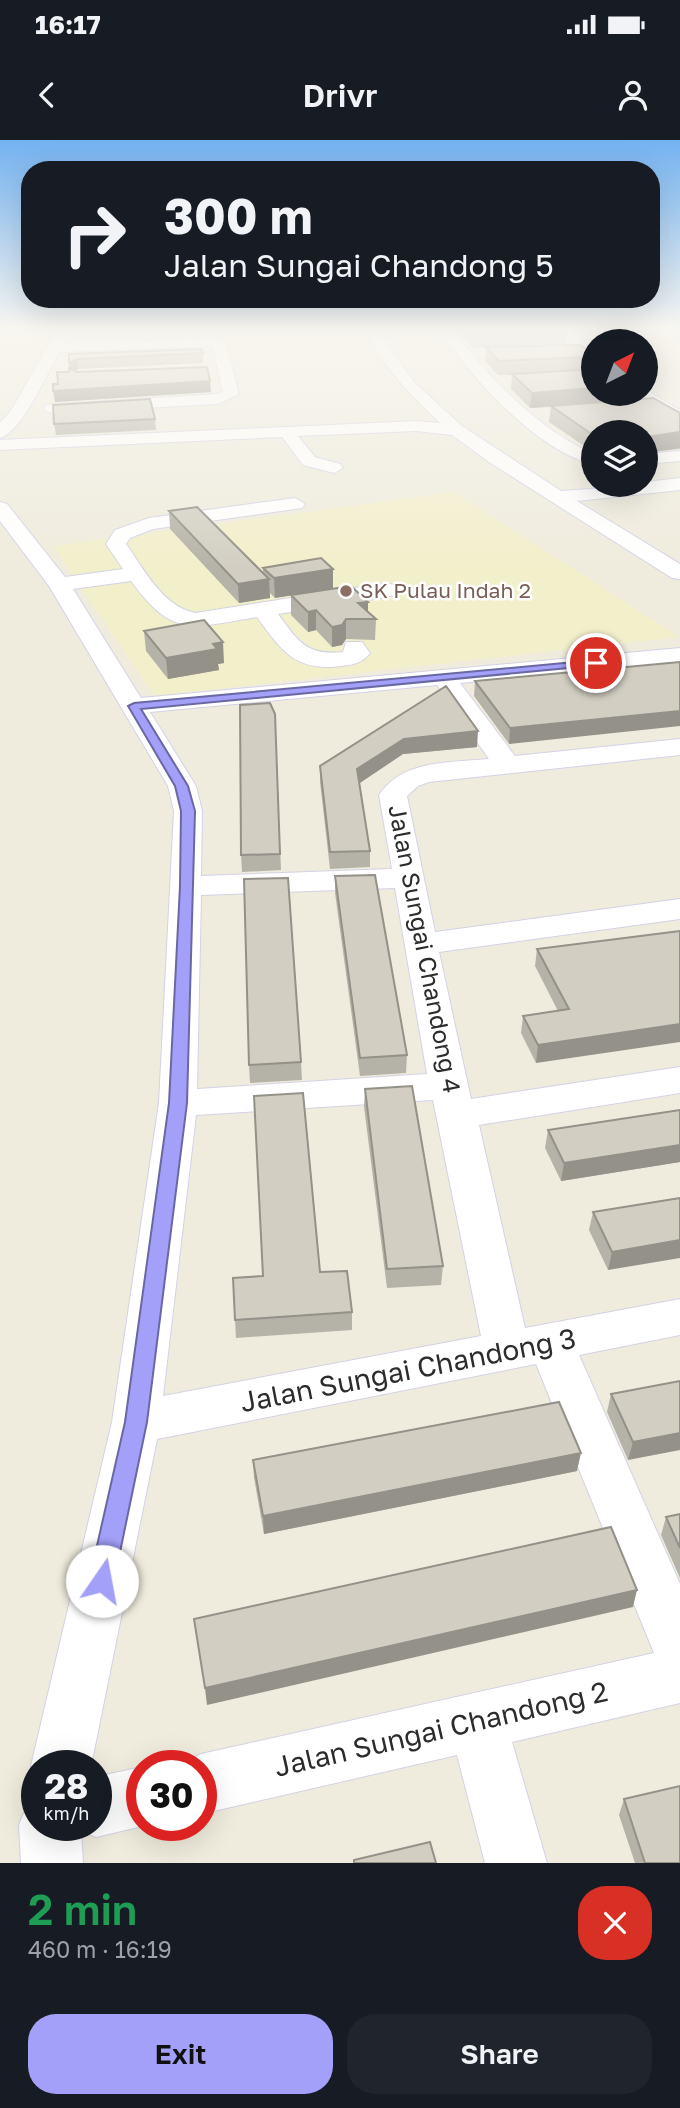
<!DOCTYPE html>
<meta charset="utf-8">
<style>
:root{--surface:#171b24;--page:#20242c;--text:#f1f3f6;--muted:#9ea1a6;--accent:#a3a0fa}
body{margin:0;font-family:"Golos Text",sans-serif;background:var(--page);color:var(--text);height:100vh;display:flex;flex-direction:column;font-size:26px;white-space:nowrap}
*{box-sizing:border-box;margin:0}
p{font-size:23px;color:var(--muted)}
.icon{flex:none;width:38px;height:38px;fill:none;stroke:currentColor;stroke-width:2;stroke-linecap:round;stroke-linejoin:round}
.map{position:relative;height:1723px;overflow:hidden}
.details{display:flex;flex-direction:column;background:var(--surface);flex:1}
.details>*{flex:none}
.guide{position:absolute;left:21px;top:21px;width:639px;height:147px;border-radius:28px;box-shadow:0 7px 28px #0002;background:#171b24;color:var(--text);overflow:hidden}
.needle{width:46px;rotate:42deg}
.controls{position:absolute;left:581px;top:189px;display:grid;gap:14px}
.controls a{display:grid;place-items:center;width:77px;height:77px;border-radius:50%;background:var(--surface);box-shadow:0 7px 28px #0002;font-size:35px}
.speed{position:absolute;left:21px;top:1610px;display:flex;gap:14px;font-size:35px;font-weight:700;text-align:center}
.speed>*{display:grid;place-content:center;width:91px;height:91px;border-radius:50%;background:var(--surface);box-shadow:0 7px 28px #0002;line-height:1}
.speed small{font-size:18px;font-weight:400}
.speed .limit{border:10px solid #d22;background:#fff;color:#111}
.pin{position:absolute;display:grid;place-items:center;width:60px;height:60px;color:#fff;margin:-30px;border:4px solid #fff;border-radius:50%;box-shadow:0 2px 7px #0007}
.me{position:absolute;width:77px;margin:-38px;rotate:12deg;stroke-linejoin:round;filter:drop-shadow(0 0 5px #0008)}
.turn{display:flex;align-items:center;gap:24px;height:147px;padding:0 28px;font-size:32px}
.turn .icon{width:91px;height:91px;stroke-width:2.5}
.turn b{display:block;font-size:49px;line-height:60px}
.round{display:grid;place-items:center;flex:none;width:74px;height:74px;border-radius:28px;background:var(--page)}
.overview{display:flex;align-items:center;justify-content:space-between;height:119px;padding:0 28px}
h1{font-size:42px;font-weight:600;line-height:52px;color:#1e9e55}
.cta{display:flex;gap:14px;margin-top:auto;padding:14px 28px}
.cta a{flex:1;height:80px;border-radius:28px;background:var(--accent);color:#111;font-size:28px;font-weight:600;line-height:80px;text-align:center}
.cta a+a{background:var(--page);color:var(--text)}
.status{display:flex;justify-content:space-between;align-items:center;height:49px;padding:0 35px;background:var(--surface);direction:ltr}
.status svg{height:19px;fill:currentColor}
header{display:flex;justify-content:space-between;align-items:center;height:91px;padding:0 28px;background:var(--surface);font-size:32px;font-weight:600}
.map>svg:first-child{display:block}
.education{fill:#f2efcb}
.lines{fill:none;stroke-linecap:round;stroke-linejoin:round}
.minor-casing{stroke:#d3d2e6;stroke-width:2}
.minor{fill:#fff;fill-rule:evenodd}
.wall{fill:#b5b2a7}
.shaded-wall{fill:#939188}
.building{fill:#d2cfc2;stroke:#939188;stroke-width:2}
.route{fill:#a3a0fa;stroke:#6a68a2;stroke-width:2}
.education-dot{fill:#8d6e63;stroke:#fff;stroke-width:2.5}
.labels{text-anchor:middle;stroke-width:5;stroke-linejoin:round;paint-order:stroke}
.far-education-label{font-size:21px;fill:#785e54;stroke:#fff;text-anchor:start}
.street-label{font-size:24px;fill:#2c2c2c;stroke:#fff}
.near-street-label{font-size:28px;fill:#2c2c2c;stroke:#fff}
</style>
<div class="status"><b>16:17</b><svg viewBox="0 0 49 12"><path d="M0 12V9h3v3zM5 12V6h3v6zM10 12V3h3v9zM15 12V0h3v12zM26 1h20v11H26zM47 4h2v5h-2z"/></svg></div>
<header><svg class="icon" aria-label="back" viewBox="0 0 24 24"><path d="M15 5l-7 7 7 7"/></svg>Drivr<svg class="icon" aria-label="person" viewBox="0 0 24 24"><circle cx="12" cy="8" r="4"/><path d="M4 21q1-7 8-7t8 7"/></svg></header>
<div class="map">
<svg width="680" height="1723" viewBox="0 0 680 1723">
<rect width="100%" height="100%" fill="#efecdd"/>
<path class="education" d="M454 352 679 497 154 556 53 406Z"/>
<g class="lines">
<g class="minor-casing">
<path id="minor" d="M366 188H380L386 203 414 242 462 286 561 351 646 345V342L680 338V350L577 361 680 424V439L672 438 489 322 452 295 416 291 298 296 315 317 340 324 343 328 334 333 303 325 282 297 0 310V300L416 281 440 283C411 255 381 226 366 188Z
M439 188H453C481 231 544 295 593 313V324C538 312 468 235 439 188Z
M557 188H571L593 210V222L588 221Z
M60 193 67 197 63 203 217 199 226 205 239 254 218 264 52 273 46 271 44 268 46 265 216 254 223 252 213 207 210 206 59 212C48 232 22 292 0 298V283L12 269 53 197Z
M646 250 680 270V282L635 254H646Z
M680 311V321L646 324V314Z
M295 358 305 364 302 368 153 389 130 398 126 404C144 429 162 466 195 473L386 443 394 445 397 450 394 455 386 457 278 474C298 501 306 516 343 512L346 502H362L370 513C363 523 352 525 341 526 295 532 281 510 257 477 193 487 174 500 131 441L73 449 141 558 680 508V522L460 543 515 616 680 599V615L429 642 418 646 407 656 435 792 680 759V779L439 812 471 959 680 927V953L479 985 525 1188 680 1159V1195L579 1215 680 1444V1563L512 1602 547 1723H485L457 1615 201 1674V1626H178L201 1614 654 1513 536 1224 157 1299 91 1626H37V1639L31 1626 112 1282 159 963 174 671 168 646 49 446 0 381V362L7 364 65 437 123 429 106 404 115 390 149 378ZM437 545 489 619C450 623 403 619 379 655L392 729 201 736 202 671 196 646 150 572ZM395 748 427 934 197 949 201 755ZM433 960 481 1196 163 1256 196 975Z
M142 1627V1685H147L96 1697 81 1691 83 1723H21L19 1685 28 1663 37 1660V1685H96V1637Z"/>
</g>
<use href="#minor" class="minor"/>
</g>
<path class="wall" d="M458 188H560L566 193 565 205 593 214V254L632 260 680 273V309L646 313V292H593V312L549 282 551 267 530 268 511 249 512 235H498L485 221 486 208H473L460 194Z
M203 213V223L78 229 75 231 211 252 55 262 69 232V214Z
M155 279 156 290 56 295 54 284Z
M169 371 263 433V428L333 429V448L368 472 376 479 375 500 346 499 342 505 332 507 316 490 308 492 291 475V455L275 458 270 453V458L239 463 170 389Z
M144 491 224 523 218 524 219 530 168 539 146 511Z
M680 522 509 604 474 556 475 541Z
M446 546 477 607 403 614 359 643 370 711V727L330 729 320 642V626Z
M275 574 281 730 242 732 241 715Z
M335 736 407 915 406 933 360 936 335 753Z
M680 791 536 923 521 893 523 876 558 871 535 826 537 809Z
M301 922 302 940 250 943 249 925Z
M365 949 443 1126 441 1145 387 1148 364 967Z
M680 970V1022L561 1041 545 1008 548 990Z
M680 1058 608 1130 589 1090 593 1072Z
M320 1132 352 1172V1190L236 1198 235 1180Z
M680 1241 628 1320 607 1272 611 1254Z
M253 1320 577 1331 264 1394 254 1338Z
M680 1374V1438L661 1395 666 1377Z
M624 1659 680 1723H635L619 1675Z"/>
<path class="shaded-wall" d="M77 219 78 229 70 233 69 223Z
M210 241 211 252 55 262 53 251Z
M593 248V254H633L632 260 530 268 532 253Z
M680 292V308L646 313V297Z
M333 429V449L275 458 274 438Z
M269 439 270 458 239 463 238 444Z
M368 462V479L358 463Z
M316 470V490L308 492V472Z
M346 479V499L342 505 332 507V487Z
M223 502 224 523 218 524 219 530 168 539 166 518 213 504Z
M680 571V586L509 604 510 588Z
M478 591 477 607 403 614 357 645V629L404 599Z
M680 884V902L536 923 538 905Z
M680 1005V1022L561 1041 564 1023Z
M680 1100V1118L608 1130 612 1112Z
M680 1293V1310L628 1320 633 1302Z
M581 1313 577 1331 264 1394 263 1376Z
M637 1450 633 1467 207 1565 205 1548Z"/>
<path class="building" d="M468 188H560L566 193 474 194Z
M581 205 593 214V217L499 221 486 207Z
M201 209 203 213 77 219 69 223V214Z
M207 227 210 241 53 251V244H58L57 232H69V228L77 232Z
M593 229V248L532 253 512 234Z
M653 258 680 273V292L646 297V292H593V295L551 266Z
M150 259 155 279 54 284 53 265Z
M197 367 269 439 238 444 169 371Z
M321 418 333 429 274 438 263 428Z
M351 446 368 462 358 463 376 479H346L342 485 332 487 316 470 308 472 291 455Z
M204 480 223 502 213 504 217 509 166 518 144 491Z
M680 522V571L510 588 475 541Z
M446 546 478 591 404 599 357 629 370 711 330 712 320 626Z
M270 563 275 574 280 714 241 715 240 565Z
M375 735 407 915 360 918 335 736Z
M288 738 301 922 249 925 244 739Z
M680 791V884L538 905 523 876 569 869 537 809Z
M412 946 443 1126 387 1129 365 949Z
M303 953 320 1132 347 1131 352 1172 235 1180 233 1138 263 1136 254 956Z
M680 970V1005L564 1023 548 990Z
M680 1058V1100L612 1112 593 1072Z
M680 1241V1293L633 1302 611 1254Z
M559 1262 581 1313 263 1376 253 1320Z
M680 1374V1408L666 1377Z
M611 1387 637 1450 205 1548 194 1479Z
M680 1646V1723H645L624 1659Z
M430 1702 436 1723H354V1720Z"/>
<linearGradient id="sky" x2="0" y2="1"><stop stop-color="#73b2f0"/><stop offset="0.44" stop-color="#f8f6f0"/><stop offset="1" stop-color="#f8f6f0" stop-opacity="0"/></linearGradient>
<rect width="680" height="429" fill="url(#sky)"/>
<path class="route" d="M596 520 602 523 600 525 141 569 188 646 195 671 187 963 147 1282 114 1441 110 1449 102 1453 93 1449 89 1441 125 1282 169 963 180 746 181 671 175 646 128 566 134 563Z"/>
<circle class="education-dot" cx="346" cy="451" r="7"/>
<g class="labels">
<g class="far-education-label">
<text x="360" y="458">SK Pulau Indah 2</text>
</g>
<g class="street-label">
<text transform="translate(424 809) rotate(79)" y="8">Jalan Sungai Chandong 4</text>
</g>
<g class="near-street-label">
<text transform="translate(408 1230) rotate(-11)" y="10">Jalan Sungai Chandong 3</text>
<text transform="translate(441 1589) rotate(-13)" y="10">Jalan Sungai Chandong 2</text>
</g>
</g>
</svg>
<div class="controls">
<a><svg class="needle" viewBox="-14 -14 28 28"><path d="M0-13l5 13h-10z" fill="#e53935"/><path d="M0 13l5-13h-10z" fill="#9ea1a6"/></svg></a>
<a><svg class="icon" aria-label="layers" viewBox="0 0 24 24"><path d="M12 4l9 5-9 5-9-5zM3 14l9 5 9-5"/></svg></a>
</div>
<div class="speed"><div>28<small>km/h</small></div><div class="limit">30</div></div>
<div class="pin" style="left:596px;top:523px;background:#d93025"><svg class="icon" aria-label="arrive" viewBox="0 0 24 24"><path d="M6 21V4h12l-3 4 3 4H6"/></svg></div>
<svg class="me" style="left:102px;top:1441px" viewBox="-20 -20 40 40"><circle r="19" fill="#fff"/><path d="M0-13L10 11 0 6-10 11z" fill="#a3a0fa"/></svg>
<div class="guide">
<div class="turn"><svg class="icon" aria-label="right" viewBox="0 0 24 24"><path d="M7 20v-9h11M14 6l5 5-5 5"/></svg><div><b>300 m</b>Jalan Sungai Chandong 5</div></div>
</div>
</div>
<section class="details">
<div class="overview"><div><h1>2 min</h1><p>460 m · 16:19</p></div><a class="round" style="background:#d93025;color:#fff"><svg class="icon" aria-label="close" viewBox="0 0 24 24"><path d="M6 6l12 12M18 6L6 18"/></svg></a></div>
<div class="cta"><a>Exit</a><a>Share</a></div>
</section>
